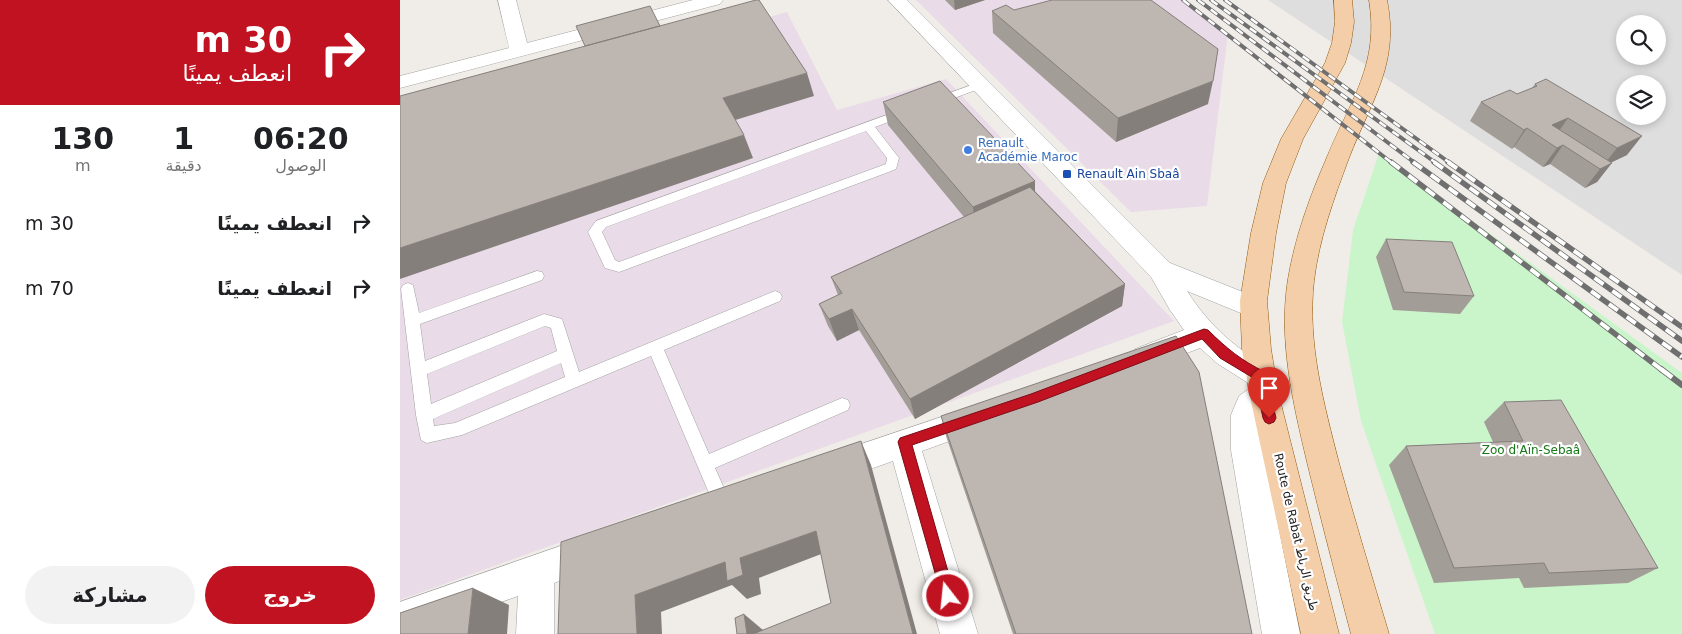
<!DOCTYPE html>
<html lang="ar">
<meta charset="utf-8">
<style>
:root{--surface:#fff;--page:#f2f2f2;--text:#202124;--muted:#757577;--accent:#c01220}
body{margin:0;font-family:"DejaVu Sans","Noto Naskh Arabic",sans-serif;background:var(--page);color:var(--text);direction:rtl;height:100vh;display:flex;flex-direction:column;font-size:19px;white-space:nowrap}
*{box-sizing:border-box;margin:0}
p{font-size:16px;color:var(--muted)}
.icon{flex:none;width:28px;height:28px;fill:none;stroke:currentColor;stroke-width:2;stroke-linecap:round;stroke-linejoin:round}
.map{position:relative;flex:1;overflow:hidden;direction:ltr}
.drawer{display:flex;flex-direction:column;background:var(--surface);width:400px}
.drawer>*{flex:none}
.top-card{background:#c01220;color:#fff;overflow:hidden}
.controls{position:absolute;left:1216px;top:15px;display:grid;gap:10px}
.controls a{display:grid;place-items:center;width:50px;height:50px;border-radius:50%;background:var(--surface);box-shadow:0 2px 8px #0003;font-size:25px}
.pin{position:absolute;display:grid;place-items:center;width:42px;height:42px;color:#fff;margin:-51px -21px;border-radius:50% 50% 50% 0;rotate:-45deg;box-shadow:0 0 5px #0007}
.pin .icon{rotate:45deg}
.me{position:absolute;width:55px;margin:-28px;rotate:344deg;stroke-linejoin:round;filter:drop-shadow(0 0 4px #0008)}
.turn{display:flex;align-items:center;gap:18px;height:105px;padding:0 25px;font-size:22px}
.turn .icon{width:65px;height:65px;stroke-width:2.5}
.turn b{display:block;font-size:35px;line-height:42px}
.eta{display:flex;justify-content:space-evenly;align-items:center;height:85px;text-align:center}
.eta b{font-size:30px;font-weight:600;line-height:35px}
.button{display:flex;gap:10px;margin-top:auto;padding:10px 25px}
.button a{flex:1;height:58px;border-radius:30px;background:var(--accent);color:#fff;font-size:20px;font-weight:600;line-height:58px;text-align:center}
.button a+a{background:var(--page);color:var(--text)}
ul{padding:0;list-style:none}
li{display:flex;align-items:center;gap:15px;height:65px;padding:0 25px}
li div{flex:1}
li b{display:block;font-size:19px}
li em{font-style:normal}
main{display:flex;flex:1;min-height:0}
.map>svg:first-child{display:block}
.residential{fill:#dfdede;fill-rule:evenodd}
.industrial{fill:#e9dbe7}
.park{fill:#caf5ca}
.lines{fill:none;stroke-linecap:round;stroke-linejoin:round}
.service-casing{stroke:#a2a2a2;stroke-width:1}
.minor-casing{stroke:#a2a2a2;stroke-width:1}
.primary-casing{stroke:#915a0d;stroke-width:1}
.service{fill:#fff;fill-rule:evenodd}
.minor{fill:#fff;fill-rule:evenodd}
.primary{fill:#f4cea9;fill-rule:evenodd}
.rail-far2-casing{stroke:#6f6f6f;stroke-width:4}
.rail-far1-casing{stroke:#6f6f6f;stroke-width:5.5}
.rail-casing{stroke:#6f6f6f;stroke-width:6}
.rail-far2{stroke:#fff;stroke-width:2.5;stroke-dasharray:8;stroke-linecap:butt}
.rail-far1{stroke:#fff;stroke-width:4;stroke-dasharray:11;stroke-linecap:butt}
.rail{stroke:#fff;stroke-width:4.5;stroke-dasharray:14;stroke-linecap:butt}
.wall{fill:#a39d98}
.shaded-wall{fill:#857f7c}
.building{fill:#beb6b1;stroke:#857f7c}
.route{fill:#c01220;stroke:#7d0c15}
.shop-dot{fill:#3f7fe0;stroke:#fff;stroke-width:2}
.transit-dot{fill:#1a4fb4;stroke:#fff;stroke-width:2}
.labels{text-anchor:middle;stroke-width:4.5;stroke-linejoin:round;paint-order:stroke}
.shop-label{font-size:12px;fill:#366cbe;stroke:#fff;text-anchor:start}
.transit-label{font-size:12px;fill:#164399;stroke:#fff;text-anchor:start}
.park-label{font-size:12px;fill:#167816;stroke:#fff}
.street-label{font-size:12px;fill:#212121;stroke:#fff}
</style>
<main>
<div class="map">
<svg width="1282" height="634" viewBox="0 0 1282 634">
<rect width="100%" height="100%" fill="#f0ede8"/>
<path class="residential" d="M868 0H1282V275ZM1225 24H1258V56H1225ZM1225 84H1258V116H1225Z"/>
<path class="industrial" d="M516 0H783L828 33 807 206 731 212Z
M387 12 437 110 546 79 774 321 0 600V121Z"/>
<path class="park" d="M979 153 1282 373V634H1035L961 421 942 322 953 230Z"/>
<g class="lines">
<g class="service-casing">
<path id="service" d="M580 82 584 83 586 85 584 87 538 104H530L528 102 530 100Z
M506 108 512 112 510 114 475 127 499 158 496 169 486 173 219 272 205 268 188 232 196 221ZM466 131 487 158 486 164 219 262 215 260 202 232 206 227Z
M137 271 142 272 144 276 142 280 20 324 25 361 144 314 162 319 179 372 375 291 380 293 382 297 380 301 264 350 309 454 442 398 448 400 450 405 448 410 315 468 332 506 329 512 323 515 317 512 251 356 62 435 27 443 21 440 16 415 1 289 3 285 8 283 13 285 19 313ZM145 326 151 328 157 351 31 404 27 374ZM161 363 165 377 55 423 34 426 33 419Z"/>
</g>
<g class="minor-casing">
<path id="minor" d="M98 0H116L127 43 293 0H323L320 4 0 88V76L109 48Z
M488 0H507L770 263 863 300 867 307 863 314 853 318 787 291C801 313 818 332 838 347 850 357 868 362 875 376L871 384 875 385 879 394 875 403 861 415 863 450 900 634H862L831 450V415L839 396 853 386 818 364 800 348 745 369 735 365 731 357 735 349 784 330 770 310 751 277Z
M580 404 591 408 595 417 591 426 522 451 578 634H540L493 461 431 483 420 478 415 468 420 458Z
M195 534 207 539 212 551 207 563 154 583V634H116L118 596 12 634H0V602Z"/>
</g>
<g class="primary-casing">
<path id="primary" d="M934 0H952L954 22 951 43 945 63 903 139 886 183 876 233 867 301 871 349 878 392 939 634H901L849 392 842 349 840 301 851 233 863 183 881 139 925 63 932 43 935 22Z
M969 0H987C1000 64 971 101 949 158 934 198 919 239 914 281 907 343 924 404 939 463 955 521 972 577 989 634H951C936 577 921 520 907 462 893 403 878 340 888 279 895 237 910 196 927 157 950 101 980 64 969 0Z"/>
</g>
<use href="#service" class="service"/>
<use href="#minor" class="minor"/>
<use href="#primary" class="primary"/>
<g class="rail-far2-casing">
<path id="rail-far2" d="M783 0 992 163
M798 0 1015 163
M811 0 1036 163
M825 0 1050 163"/>
</g>
<g class="rail-far1-casing">
<path id="rail-far1" d="M991 162 1262 370
M1013 162 1282 357
M1034 162 1282 341
M1048 162 1282 327"/>
</g>
<g class="rail-casing">
<path id="rail" d="M1261 369 1282 385"/>
</g>
<use href="#rail-far2" class="rail-far2"/>
<use href="#rail-far1" class="rail-far1"/>
<use href="#rail" class="rail"/>
</g>
<path class="wall" d="M545 0H585L555 10Z
M614 10 808 104 716 142 593 33 592 11Z
M1135 84 1227 155 1211 162 1197 182 1185 188 1150 164 1143 167 1114 147 1112 149 1070 121 1081 102 1117 94 1132 88Z
M483 102 635 191 725 284 722 306 515 419 459 330 437 341 428 326 419 304 438 295 431 277 564 217 488 125Z
M986 239 1074 296 1060 314 993 310 976 257Z
M1104 402 1258 568 1228 583 1124 588 1119 578 1034 583 989 465 1006 446 1093 442 1084 422Z
M541 416 852 634H613L546 436Z"/>
<path class="shaded-wall" d="M554 0H585L555 10Z
M407 73 414 96 332 121 323 98Z
M813 81 808 104 716 142 718 118Z
M1168 118 1155 137 1152 125Z
M1127 128 1114 147 1112 149 1124 130Z
M344 135 353 158 0 279V248Z
M1242 136 1227 155 1202 167 1217 148Z
M1163 145 1150 164 1143 167 1157 148Z
M1212 163 1197 182 1185 188 1200 169Z
M635 181V204L575 230 573 207Z
M725 284 722 306 515 419 510 399Z
M452 309 459 330 437 341 429 319Z
M461 441 471 465 517 634H513Z
M416 531 429 551 359 578 361 594 347 599 332 585 261 612 262 634H237L235 595 325 562 340 558Z
M73 588 109 605 107 634H68Z
M344 614 363 630 364 634H347Z"/>
<path class="building" d="M356 0H359L407 73 323 98 344 135 0 248V96Z
M652 0H751L818 49 813 81 718 118 592 11 606 5 614 10Z
M250 6 260 26 185 46 176 26Z
M1146 79 1242 136 1217 148 1168 118 1152 125 1212 163 1200 169 1163 145 1157 148 1127 128 1124 130 1081 102 1110 90 1117 94 1137 86 1135 84Z
M540 81 635 181 573 207 483 102Z
M630 187 725 284 510 399 452 309 429 319 419 304 442 293 431 277Z
M986 239 1052 242 1074 296 1004 292Z
M776 336 799 372 852 634H616L541 416Z
M1161 400 1258 568 1149 573 1144 563 1054 568 1006 446 1123 441 1104 402Z
M461 441 513 634H353L431 603 416 531 340 558 343 575 327 581 325 562 235 595 237 634H158L161 542Z
M73 588 68 634H0V613Z
M344 614 347 634H337L335 618Z"/>
<path class="route" d="M804 329 808 330C826 348 842 361 865 372L876 418 874 422 869 424 865 422 863 418 855 379 820 358 802 339 638 402 512 445 555 596 553 601 548 603 543 601 498 442 500 438 631 394Z"/>
<circle class="shop-dot" cx="568" cy="150" r="5"/>
<rect class="transit-dot" x="662" y="169" width="10" height="10" rx="2.5"/>
<g class="labels">
<g class="shop-label">
<text x="578" y="147">Renault<tspan x="578" dy="14">Académie Maroc</tspan></text>
</g>
<g class="transit-label">
<text x="677" y="178">Renault Ain Sbaâ</text>
</g>
<g class="park-label">
<text x="1131" y="454">Zoo d'Aïn-Sebaâ</text>
</g>
<g class="street-label">
<text transform="translate(896 532) rotate(77)" y="4">Route de Rabat طريق الرباط</text>
</g>
</g>
</svg>
<div class="controls">
<a><svg class="icon" aria-label="search" viewBox="0 0 24 24"><circle cx="10" cy="10" r="6"/><path d="M15 15l6 6"/></svg></a>
<a><svg class="icon" aria-label="layers" viewBox="0 0 24 24"><path d="M12 4l9 5-9 5-9-5zM3 14l9 5 9-5"/></svg></a>
</div>
<div class="pin" style="left:869px;top:418px;background:#d93025"><svg class="icon" aria-label="arrive" viewBox="0 0 24 24"><path d="M6 21V4h12l-3 4 3 4H6"/></svg></div>
<svg class="me" style="left:548px;top:596px" viewBox="-20 -20 40 40"><circle r="17" fill="#c01220" stroke="#fff" stroke-width="3"/><path d="M0-11L8 9 0 5-8 9z" fill="#fff"/></svg>
</div>
<section class="drawer">
<div class="top-card">
<div class="turn"><svg class="icon" aria-label="right" viewBox="0 0 24 24"><path d="M7 20v-9h11M14 6l5 5-5 5"/></svg><div><b>30 m</b>انعطف يمينًا</div></div>
</div>
<div class="eta">
<div><b>06:20</b><p>الوصول</p></div>
<div><b>1</b><p>دقيقة</p></div>
<div><b>130</b><p>m</p></div>
</div>
<ul>
<li><svg class="icon" aria-label="right" viewBox="0 0 24 24"><path d="M7 20v-9h11M14 6l5 5-5 5"/></svg><div><b>انعطف يمينًا</b></div><em>30 m</em></li>
<li><svg class="icon" aria-label="right" viewBox="0 0 24 24"><path d="M7 20v-9h11M14 6l5 5-5 5"/></svg><div><b>انعطف يمينًا</b></div><em>70 m</em></li>
</ul>
<div class="button"><a>خروج</a><a>مشاركة</a></div>
</section>
</main>
